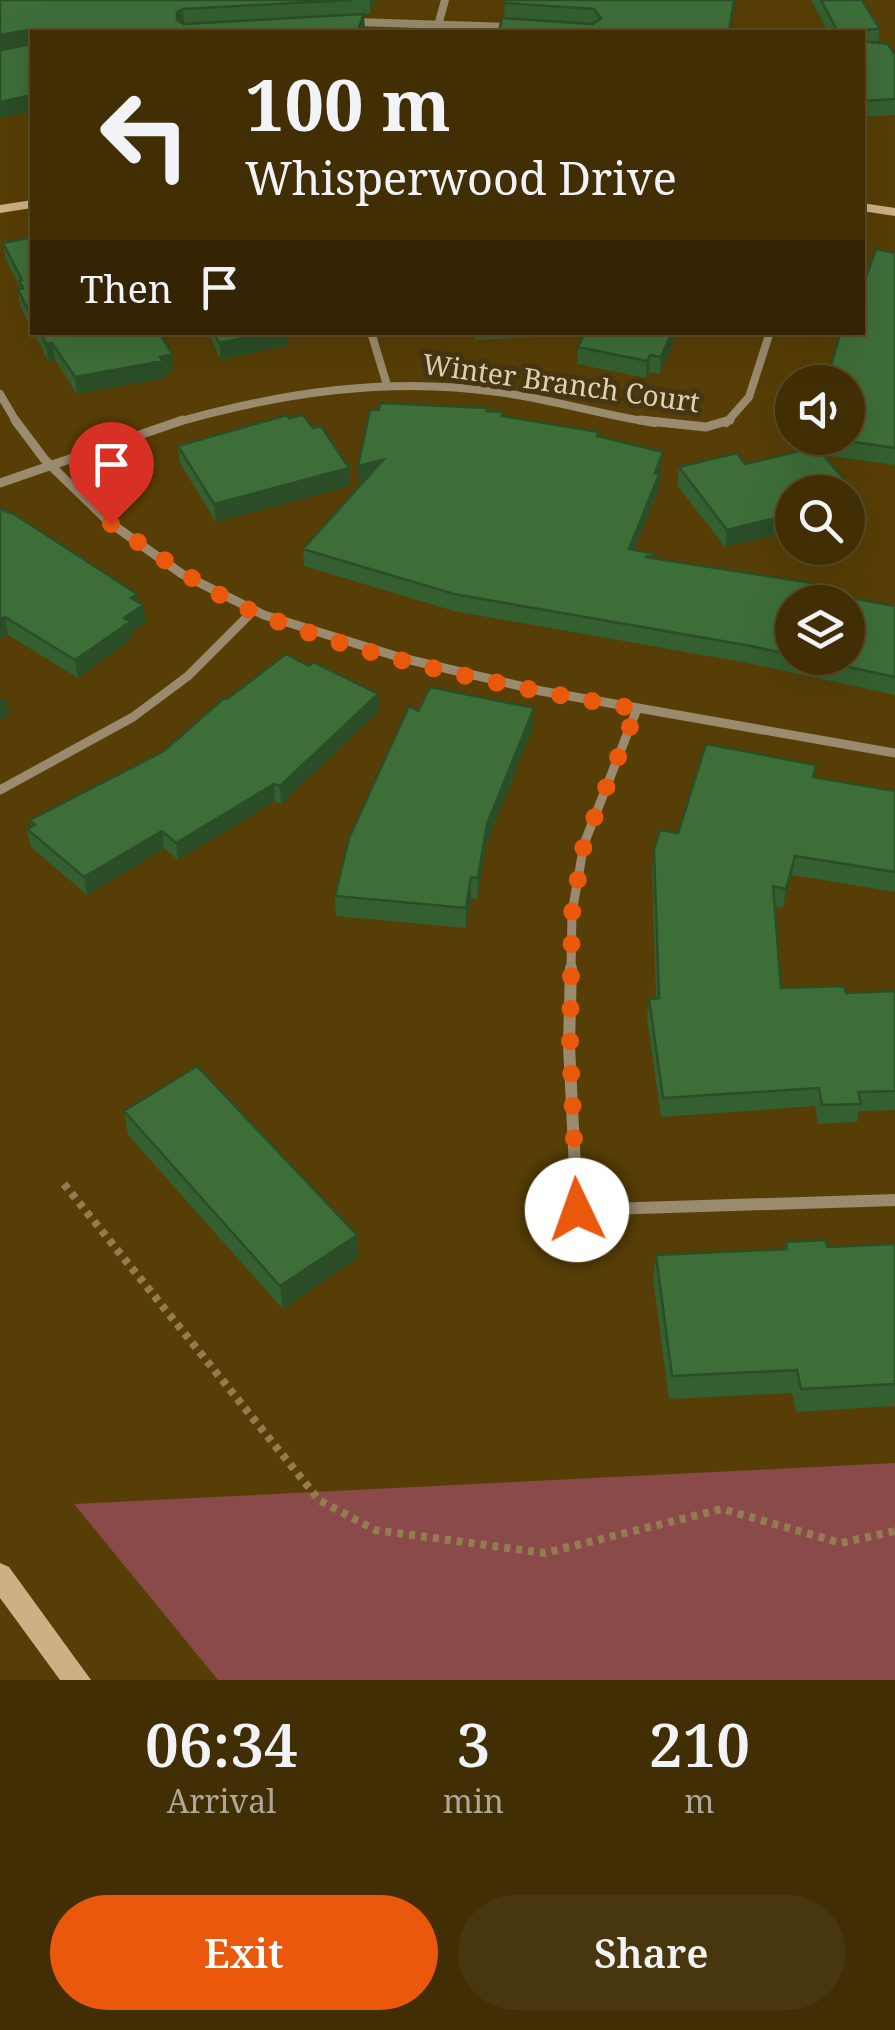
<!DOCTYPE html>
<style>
:root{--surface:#412e04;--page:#48360e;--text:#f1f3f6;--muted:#aea89a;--line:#5a4a26;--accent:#ea580c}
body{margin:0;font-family:"Noto Serif",serif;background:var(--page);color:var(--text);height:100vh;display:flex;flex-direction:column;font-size:38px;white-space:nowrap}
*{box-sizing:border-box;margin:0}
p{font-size:32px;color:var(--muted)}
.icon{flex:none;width:55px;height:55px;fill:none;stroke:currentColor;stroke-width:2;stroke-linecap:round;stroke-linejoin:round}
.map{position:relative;height:1680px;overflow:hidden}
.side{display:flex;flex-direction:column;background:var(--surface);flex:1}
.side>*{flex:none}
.guide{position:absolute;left:30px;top:30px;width:835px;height:305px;border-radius:0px;box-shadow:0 10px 40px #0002,0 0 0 2px var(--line);background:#412e04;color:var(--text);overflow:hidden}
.tools{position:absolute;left:775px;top:365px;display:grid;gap:20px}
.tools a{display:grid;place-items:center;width:90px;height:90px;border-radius:50%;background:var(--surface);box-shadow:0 10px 40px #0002,0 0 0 2px var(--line);font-size:50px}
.pin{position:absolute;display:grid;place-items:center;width:85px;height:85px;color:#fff;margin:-102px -42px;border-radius:50% 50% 50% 0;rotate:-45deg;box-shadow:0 0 10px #0007}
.pin .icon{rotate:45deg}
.me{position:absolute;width:110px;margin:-55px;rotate:357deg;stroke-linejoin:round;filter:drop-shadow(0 0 8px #0008)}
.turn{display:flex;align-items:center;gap:35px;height:210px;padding:0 50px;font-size:45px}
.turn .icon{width:130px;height:130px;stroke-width:2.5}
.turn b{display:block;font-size:70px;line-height:85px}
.then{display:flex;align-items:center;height:95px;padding:0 50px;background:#0003;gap:20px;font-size:38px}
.eta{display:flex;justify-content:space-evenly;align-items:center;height:170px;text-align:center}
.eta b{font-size:60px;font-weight:600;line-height:70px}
.button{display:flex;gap:20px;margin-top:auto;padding:20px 50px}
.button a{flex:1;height:115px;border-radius:60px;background:var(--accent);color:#fff;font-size:40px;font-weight:600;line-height:115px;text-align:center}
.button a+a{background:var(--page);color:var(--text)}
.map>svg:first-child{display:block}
.green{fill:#8a4a49}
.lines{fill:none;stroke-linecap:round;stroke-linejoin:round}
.path{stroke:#937d50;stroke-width:8;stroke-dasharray:6 6;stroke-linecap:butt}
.street-far2{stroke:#9a8a6e;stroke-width:8}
.street-far1{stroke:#9a8a6e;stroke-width:9}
.street{stroke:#9a8a6e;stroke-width:12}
.secondary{fill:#cbb184;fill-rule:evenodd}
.wall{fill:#345f30;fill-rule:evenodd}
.shaded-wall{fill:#2b4d27}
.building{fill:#3d6e38;stroke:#2b4d27;stroke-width:2.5}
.route{stroke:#ea580c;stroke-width:18;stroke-dasharray:0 32.4}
.labels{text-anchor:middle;stroke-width:10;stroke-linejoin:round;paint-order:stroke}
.street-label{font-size:28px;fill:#e2d0b1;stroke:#473612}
</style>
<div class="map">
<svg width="895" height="1680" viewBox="0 0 895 1680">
<rect width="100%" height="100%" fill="#573e06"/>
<path class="green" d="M895 1463V1680H218L74 1504Z"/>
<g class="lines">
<path class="path" d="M64 1184 319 1500 375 1530 545 1553 722 1509 841 1543 895 1531"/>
<path class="street-far2" d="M355 22 513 27
M439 22 445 0
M371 332 387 385
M0 394 17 423
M174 423C280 393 388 376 498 392 551 399 602 415 655 423
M726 423 749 397 770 332"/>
<path class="street-far1" d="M15 420 45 460 109 522 182 574 264 615 402 658 541 691 895 753
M640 420 706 427 730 420
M0 483 183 420
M0 790 133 717 188 676 253 611
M571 970 572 913 584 844 637 709"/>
<path class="street" d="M571 968 569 1045 577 1210 895 1200"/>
<path class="secondary" d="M32 200V208L0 213V205Z
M862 203 895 208V216L862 211Z
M0 1563 9 1567 91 1680H60L0 1598Z"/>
</g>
<path class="wall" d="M0 0H375L370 14 32 32V111L0 118Z
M505 0H735L730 32 504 18Z
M811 0H862L880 29 878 43 895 55V115L862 117V32H828Z
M32 237V330L20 306 18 289 20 288 6 260 3 243Z
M876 249 895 253V465L823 455 864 502 861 520 848 523V492H792V531L725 547 677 485 679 467 737 453 745 464 807 449 809 438H848V382H826L841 332H862V288Z
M34 332H159L173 371 164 373 165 378 77 394 55 360 48 361Z
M208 332H288V345L221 360Z
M446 332H540L539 337 475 340 474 336 449 337Z
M678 332 660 374 649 372 646 378 577 364 578 347Z
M488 411 502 416 663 452 659 489 634 550 656 559 837 587 836 595 895 606V695L748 663 454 611 304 566 303 549 362 482 359 483ZM792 602 848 658H792Z
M313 428 349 468 350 486 216 522 180 463 178 446Z
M0 509 143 605 146 622 131 632 132 639 78 678 8 635 0 639Z
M227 699 379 711 281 804 275 801 178 860 164 848 87 895 31 847 27 829 31 827 30 820 164 751Z
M418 711 533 728 486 845 477 899 471 898 466 928 336 916 335 896Z
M814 778 895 791V892L792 875 783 908 774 906 781 988 846 993 895 991V1110L859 1111 857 1122 818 1124 815 1106 661 1117 647 1018 649 999H656L652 869 654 850 678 833Z
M124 1111 357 1235 358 1258 283 1309 128 1135Z
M786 1242 827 1247 895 1244V1406L796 1412 792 1393 669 1399 653 1278 656 1255 784 1250Z"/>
<path class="shaded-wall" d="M370 0H375L370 14Z
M183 9 184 25 177 20V12Z
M364 14 365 30H358Z
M29 30 32 46 0 52V35Z
M32 95V111L0 118V102Z
M268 332H288V345L221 360 219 343Z
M672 332H678L660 374 661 357Z
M52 343 55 360 48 361 46 344Z
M172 354 173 371 164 373 165 378 77 394 75 377Z
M650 355 649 372 646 378 647 361Z
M663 452 659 489 627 567 629 549Z
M383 460V477L359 483 358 466Z
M349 468 350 486 216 522 214 504Z
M864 502 861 520 848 523V507Z
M792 514V531L725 547 727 530Z
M137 594 139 608 143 605 146 622 131 632 132 639 78 678 75 660 124 618 131 598Z
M5 617 8 635 0 639V620Z
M378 694 379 711 281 804 280 786Z
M6 697 10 715 0 720V701Z
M534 708 533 728 486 845 477 899 478 878 487 824Z
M274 784 275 801 178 860 176 843Z
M162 831 164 848 87 895 84 877Z
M795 856 792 875 783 908 786 889Z
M471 877V898L466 928V908Z
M357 1235 358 1258 283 1309 280 1286Z"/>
<path class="building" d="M0 0H352L183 9 177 12V20L184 24 364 14 358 30 436 32H33L29 30 0 35Z
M505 0H734L729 32H499L502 18 593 24 601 18 594 9 504 3Z
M821 0H862L880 29 861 30V32H838Z
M862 41 888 44 895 55V99L862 101Z
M32 44V95L0 102V50Z
M32 237V318L18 289 23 288 19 281 22 280 3 243Z
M876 249 895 253V448L826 438H848V382H826L841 332H862V288Z
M40 332H159L172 354 160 357 163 361 75 377 52 343 46 344Z
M214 332H268L219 343Z
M585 332H672L661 357 650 355 647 361 578 347Z
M380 403 488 408 487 411 503 412 502 416 599 432 597 436 663 452 655 473 660 472 629 549 656 554 645 557 837 587 835 595 895 606V677L806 658H848V602H792V655L751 646 454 594 303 549 383 460 358 466 370 410H379Z
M287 415 289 418 303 415 313 428 321 426 349 468 214 504 178 446Z
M816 447 864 502 848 507V492H792V514L727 530 679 467 737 453 745 464Z
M0 509 14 514 137 594 131 598 143 605 124 618 130 622 75 660 5 617 0 620Z
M286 654 309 666 313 662 378 694 280 786 274 784 176 843 162 831 84 877 27 829 35 825 30 820 164 751 224 698 227 699Z
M430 687 534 708 487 824 478 878 471 877 466 908 335 896 349 838 409 706 418 711Z
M706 744 816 765 813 777 895 791V872L795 856 786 889 773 886 781 988 844 986 846 993 895 991V1091L858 1092 861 1104 822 1105 819 1088 663 1098 649 999 659 998 654 850 660 830 678 833Z
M197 1066 357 1235 280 1286 124 1111Z
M826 1240 827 1247 895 1244V1384L801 1389 797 1370 672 1376 656 1255 787 1249 786 1242Z"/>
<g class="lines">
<path class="route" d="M111 524C157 554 204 590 254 612 373 661 511 687 637 709L584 844 572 913 570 1045 577 1210"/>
</g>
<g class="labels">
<g class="street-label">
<text transform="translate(561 383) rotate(8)" y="10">Winter Branch Court</text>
</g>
</g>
</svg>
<div class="tools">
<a><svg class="icon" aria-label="sound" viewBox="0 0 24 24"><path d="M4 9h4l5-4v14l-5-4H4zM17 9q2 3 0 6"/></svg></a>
<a><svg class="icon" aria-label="search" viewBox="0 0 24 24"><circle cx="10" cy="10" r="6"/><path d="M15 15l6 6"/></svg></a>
<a><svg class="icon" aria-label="layers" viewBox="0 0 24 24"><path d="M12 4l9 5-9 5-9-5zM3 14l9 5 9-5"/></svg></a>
</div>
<div class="pin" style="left:111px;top:524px;background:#d93025"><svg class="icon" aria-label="arrive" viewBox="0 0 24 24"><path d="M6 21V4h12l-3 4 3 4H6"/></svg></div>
<svg class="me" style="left:577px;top:1210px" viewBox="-20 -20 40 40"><circle r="19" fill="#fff"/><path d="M0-13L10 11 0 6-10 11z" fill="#ea580c"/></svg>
<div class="guide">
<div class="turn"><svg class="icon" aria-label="left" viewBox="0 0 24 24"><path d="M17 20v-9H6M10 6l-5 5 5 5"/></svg><div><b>100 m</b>Whisperwood Drive</div></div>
<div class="then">Then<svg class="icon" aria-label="arrive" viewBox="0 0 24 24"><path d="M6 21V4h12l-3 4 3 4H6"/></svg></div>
</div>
</div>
<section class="side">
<div class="eta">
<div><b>06:34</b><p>Arrival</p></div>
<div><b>3</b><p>min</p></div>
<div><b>210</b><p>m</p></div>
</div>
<div class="button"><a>Exit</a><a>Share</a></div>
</section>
